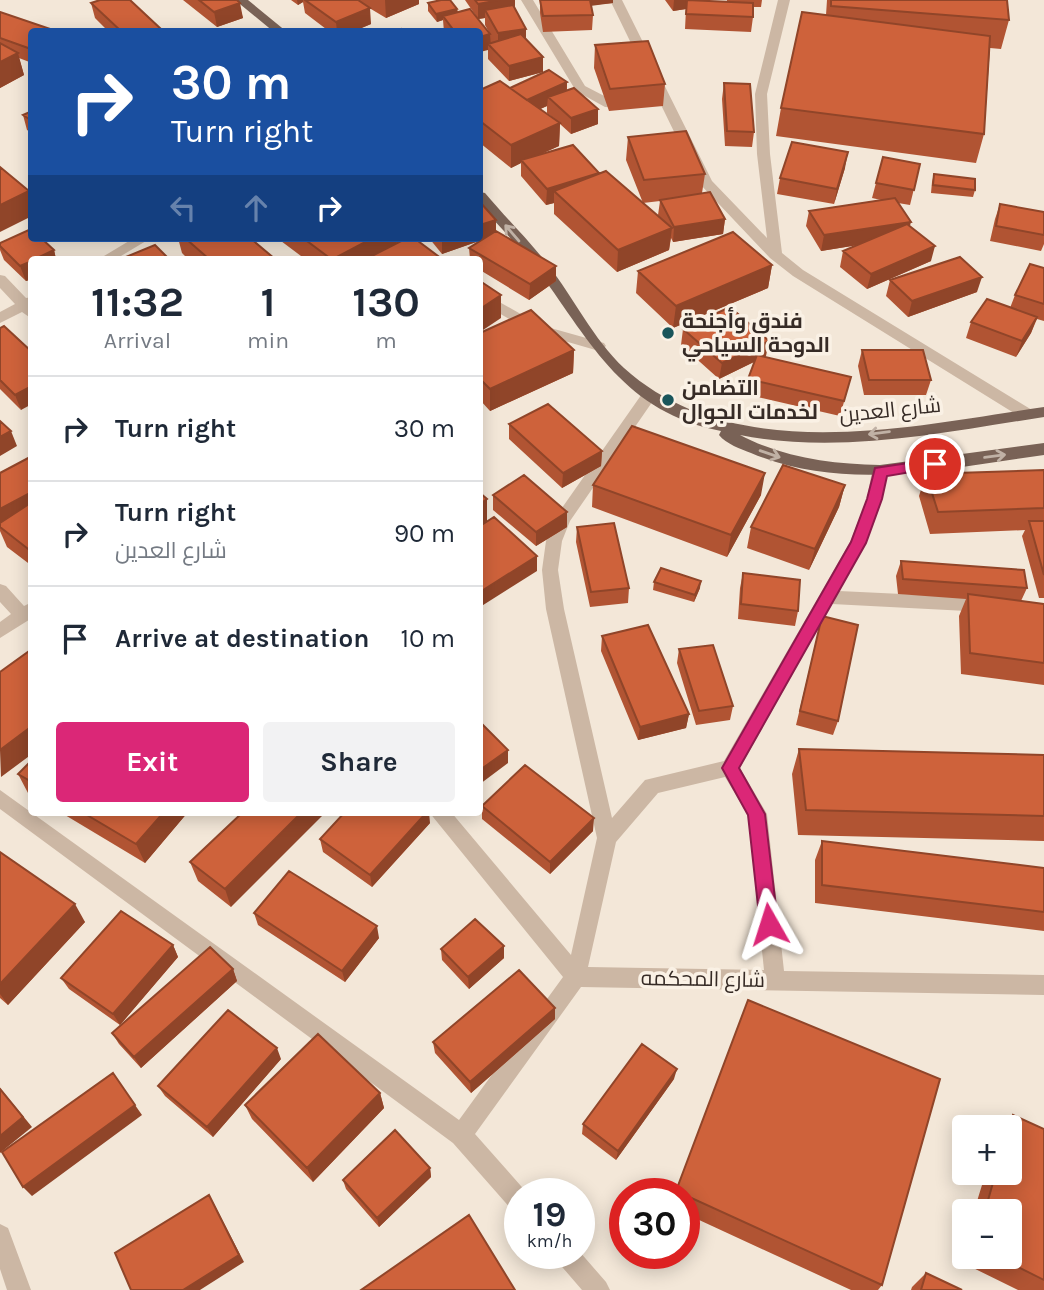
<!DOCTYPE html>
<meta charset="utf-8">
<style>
:root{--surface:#fff;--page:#f2f2f3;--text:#1f2937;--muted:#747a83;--line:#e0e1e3;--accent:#db2777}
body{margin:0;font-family:Karla,Cairo,sans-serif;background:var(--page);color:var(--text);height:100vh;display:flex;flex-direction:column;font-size:26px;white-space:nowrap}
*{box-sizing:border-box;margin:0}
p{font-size:23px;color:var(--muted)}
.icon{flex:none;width:38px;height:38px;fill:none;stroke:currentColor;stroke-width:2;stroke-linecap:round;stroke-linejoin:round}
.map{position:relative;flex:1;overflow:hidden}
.drawer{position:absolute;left:28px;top:256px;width:455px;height:560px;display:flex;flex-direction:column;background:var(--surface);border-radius:7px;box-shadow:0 4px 18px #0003}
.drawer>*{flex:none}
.top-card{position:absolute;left:28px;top:28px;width:455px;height:214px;border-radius:7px;box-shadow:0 4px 18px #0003;background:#1a4fa0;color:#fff;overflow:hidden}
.buttons{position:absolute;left:952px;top:1115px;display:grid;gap:14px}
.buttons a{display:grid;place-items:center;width:70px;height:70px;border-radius:7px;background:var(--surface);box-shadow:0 4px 18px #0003;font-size:35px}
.speed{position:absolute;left:504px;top:1178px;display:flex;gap:14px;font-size:35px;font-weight:700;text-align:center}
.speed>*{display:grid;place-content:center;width:91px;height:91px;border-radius:50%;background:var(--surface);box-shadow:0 4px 18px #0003;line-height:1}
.speed small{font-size:18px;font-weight:400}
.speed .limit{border:10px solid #d22;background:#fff;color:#111}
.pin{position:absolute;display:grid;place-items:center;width:60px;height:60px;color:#fff;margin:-30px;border:4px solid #fff;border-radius:50%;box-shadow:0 2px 7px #0007}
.me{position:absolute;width:77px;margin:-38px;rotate:354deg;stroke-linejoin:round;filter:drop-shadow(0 0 5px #0008)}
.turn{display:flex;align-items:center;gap:24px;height:147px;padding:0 28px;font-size:32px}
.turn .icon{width:91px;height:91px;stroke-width:2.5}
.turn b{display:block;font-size:49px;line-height:60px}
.lanes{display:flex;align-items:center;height:66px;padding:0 28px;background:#0003;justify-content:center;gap:35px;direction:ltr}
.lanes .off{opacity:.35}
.eta{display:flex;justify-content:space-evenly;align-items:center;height:119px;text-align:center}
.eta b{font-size:42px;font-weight:700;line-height:49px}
.primary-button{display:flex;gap:14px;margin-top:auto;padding:14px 28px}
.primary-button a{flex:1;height:80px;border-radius:7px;background:var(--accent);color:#fff;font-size:28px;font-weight:700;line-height:80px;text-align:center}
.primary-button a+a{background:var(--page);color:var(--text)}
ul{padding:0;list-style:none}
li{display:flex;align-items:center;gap:21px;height:105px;padding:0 28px;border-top:2px solid var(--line)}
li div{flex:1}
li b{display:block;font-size:26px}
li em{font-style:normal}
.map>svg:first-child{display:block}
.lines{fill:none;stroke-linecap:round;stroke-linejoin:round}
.minor{fill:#ccb7a4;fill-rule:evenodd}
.primary{fill:#796256;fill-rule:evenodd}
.wall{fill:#b15433;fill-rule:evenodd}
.shaded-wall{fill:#904529}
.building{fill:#ce623b;stroke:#904529;stroke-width:2}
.oneway{stroke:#c0b1a5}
.route{fill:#db2777;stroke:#8e194d;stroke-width:2}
.poi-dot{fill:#19555a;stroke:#faf1e5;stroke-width:2.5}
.labels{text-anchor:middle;stroke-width:7;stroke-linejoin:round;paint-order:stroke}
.poi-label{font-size:21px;font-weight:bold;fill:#362b26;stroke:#faf1e5;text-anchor:start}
.street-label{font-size:21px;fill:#362b26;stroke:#faf1e5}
</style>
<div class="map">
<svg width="1044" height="1290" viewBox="0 0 1044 1290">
<rect width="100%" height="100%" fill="#f3e7d8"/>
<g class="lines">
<path class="minor" d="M521 0H533L585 86 612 100 633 102V108L605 107 576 91Z
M610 0H622L712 181 767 238 757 154 755 94 778 0H790L767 94 770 154 782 253 803 270 1032 410 1035 414 1032 418H1022L793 276 770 258 699 183Z
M134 238H151L116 259H99Z
M0 275 5 276 26 298 32 297V319L22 312 0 323V312L15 304 0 288Z
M480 291 540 325 604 343 606 346 599 351 530 331 480 302Z
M649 390 657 395 570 521 562 541 558 570 564 609 612 818 645 780 724 761 850 542 867 499 872 471 874 467H886L888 471C880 516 861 552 839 591L986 598 992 600 995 605 992 610 986 612 832 604 740 768 767 814 784 971 1044 975V995L581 987 475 1134 528 1194H520V1213L512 1210 453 1143 0 809V790L459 1120 563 977 429 812H451L571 955 597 838 546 609 542 570 546 541 557 515 644 391ZM725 777 748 815 764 970 588 967 616 842 658 793Z
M0 584 6 586 24 606 32 602V618L0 638V622L11 614 0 602Z
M0 1224 8 1228 31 1290H7L0 1269Z
M579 1251 606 1282 610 1290H582L557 1261 553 1253Z"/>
<path class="primary" d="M235 0H248L287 32H274Z
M480 192 485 193C505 217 529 240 548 265 574 298 593 339 624 368 735 468 911 426 1044 407V417C945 432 840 455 740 435 784 458 831 464 880 465L1044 443V455C947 468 846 493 751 453 741 449 726 444 719 435L721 431C625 412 592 345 540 273 522 249 499 227 480 204Z"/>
</g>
<path class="wall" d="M183 0H237L243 18 217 27Z
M291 0H419V4L386 18 366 6 371 24 352 32H330L305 13 303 2 298 5Z
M465 0H515V9L526 29V40L543 57V72L509 81 488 59V50L480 32H444L443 20 437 22 428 11V3L457 9 458 12 476 16ZM485 18V25L490 34 478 19Z
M540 0 613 3 591 5 593 15 592 30 543 32 540 13Z
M665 0H709L708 1 727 2V0H762L761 7H753V17L751 32 685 29 686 9 673 11Z
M827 0H1007L1009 20 1001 49 990 48 984 134 976 163 776 136 781 108 826 15Z
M91 3 163 32H109L95 18Z
M0 12 32 32V63L19 58 24 75 0 88Z
M595 45 665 84 663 106 609 111 594 68Z
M567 82V91L598 109V124L571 134 560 124 559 146 541 154 599 173 660 218 658 215 660 201 643 203 626 160 628 137 705 174 702 193 725 219 723 234 673 242 671 238 669 250 617 272 554 214V203L546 205 521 176V163L511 168 480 143V90ZM547 106V113L556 120 540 109Z
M724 83 754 132 752 147 725 146 722 99Z
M32 111V133L27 130 23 115Z
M920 164 910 205 898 203 910 226 931 261 867 289 840 267 843 251 858 245 821 251 806 226 809 211 881 200 872 198 876 183Z
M845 168 834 204 777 194 780 178Z
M934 174 975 190 973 197 931 193 932 182Z
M1000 204 1044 212V244L1041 251 990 241 995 219Z
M496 220V231L556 281 529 300 480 270V259H470L469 248 482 240 442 254 429 238H480Z
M178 238H250L275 259H188L182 253Z
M277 238H396L397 243 442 259H305Z
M0 243 54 250 56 259H32V279L26 281 4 260 0 250Z
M772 265 768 288 673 328 636 293 638 271Z
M1044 268V321L1037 319 1031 333 1016 357 966 338 971 322 1010 308 1015 295Z
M890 280 977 292 908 317 886 296Z
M0 328 21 410 0 389Z
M683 329 766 356 765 357 851 377 840 416 745 394 748 379 754 362 719 379 681 345Z
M480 333 574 350 573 373 490 411 480 400Z
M862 350 931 380 926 395H864L858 366Z
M509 424 602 451 601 466 562 488 509 439Z
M32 456V566L7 547 0 531V473Z
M1044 470V598H1039L1022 536 1025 530 930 534 919 496 926 474Z
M593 485 761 495 727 557 592 507Z
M845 485 839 507 809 570 747 548 751 527Z
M493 495 567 512V527L536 546 493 510Z
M577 527 629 588 628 603 590 607 576 542Z
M901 561 1027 588 1021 601 1044 604V685L961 674 959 616 966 599 898 594 896 576Z
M743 573 798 611 795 626 738 619 740 588Z
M654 582 700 588 694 602 653 590Z
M822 616 838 721 833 735 796 725Z
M602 636 689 714 686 728 638 740 601 651Z
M679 649 733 706 730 720 696 725 677 663Z
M799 749 1044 755V841L798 835 792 774Z
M32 760V795L28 793 18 774Z
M482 806 593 831 550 874 482 819Z
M60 812H188L145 863Z
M243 812 231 907 198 881 190 862Z
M430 823 372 887 323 852 320 839Z
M822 841 1044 868V931L815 903V860Z
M0 852 85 922 8 1005 0 998Z
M254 913 379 938 345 982 258 925Z
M173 945 178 957 120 1025 69 989 61 978Z
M504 946V958L469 989 442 960 441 949Z
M233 969 237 981 141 1068 119 1044 112 1033Z
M748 1000 882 1285 878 1290H851L684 1213V1194H675Z
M555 1019 471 1093 435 1053 433 1042Z
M281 1059 213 1137 165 1096 158 1086Z
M674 1079 616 1160 582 1134 583 1124Z
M380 1093 384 1108 313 1182 252 1119 245 1105Z
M1013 1115 1044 1129V1290H1018L959 1261 964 1244V1256H1010V1211H974L986 1172H1010V1127H1003Z
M430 1168 431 1177 379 1227 346 1189 343 1180Z
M926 1273 962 1290H911L912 1287Z"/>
<path class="shaded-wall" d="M297 0H303V2L298 5Z
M385 0H419V4L386 18Z
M500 0H515V12L485 10V18L478 19V4Z
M575 0H613V3L575 8Z
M674 0H709L708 6 687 0 686 9 673 11Z
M240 3 243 18 217 27 214 12Z
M370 8 371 24 352 32H337L336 22Z
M457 9 458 17 443 16V20L437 22 436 14Z
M526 29V44L498 49V33Z
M490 34 491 47 488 44V50L480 52V37Z
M18 53 24 75 0 88V62Z
M543 57V72L509 81V66Z
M567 82 566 97H548L547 106 527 115V100Z
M598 109V124L571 134V118Z
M560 123 559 146 523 162 521 160V163L511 168V145Z
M848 152 845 168 834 204 837 189Z
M599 173 598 189 554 191V203L546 205 547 189Z
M29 191 32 197V216L0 232V205Z
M725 219 723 234 673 242 674 227Z
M496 220V235L442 254V239L480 238V225Z
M911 222 907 237 821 251 824 235Z
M672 228 669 250 617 272 618 250Z
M373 238H396L397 249 378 259H333Z
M935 246 931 261 867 289 871 274Z
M54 250 56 259H35Z
M32 261V279L26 281 20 266Z
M772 265 768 288 673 328 676 306Z
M556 266V281L529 300 530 284Z
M982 277 977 292 908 317 912 301Z
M501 295V318L480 332V309Z
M1037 317 1031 333 1016 357 1022 341Z
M769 341 766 356 719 379 722 363Z
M574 350 573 373 490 411V389Z
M32 386V404L21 410 15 395Z
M11 431 17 446 0 456V437Z
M602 451 601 466 562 488 563 473Z
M765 473 761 495 727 557 731 535Z
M845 485 839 507 809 570 815 549Z
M32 492V510L0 527V509Z
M487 499V521L480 526V504Z
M567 512V527L536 546V532Z
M537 556V571L480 607V592Z
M701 581 700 588 694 602 695 595Z
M689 714 686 728 638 740 640 727Z
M32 726V754L1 777 0 750Z
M508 750V763L480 784V770Z
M164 812H188L145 863 136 844Z
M302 812H326L231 907 225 889Z
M427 812H429L430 823 372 887 370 875Z
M594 818 593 831 550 874V862Z
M75 904 85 922 8 1005 0 994V984Z
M377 926 379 938 345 982 342 971Z
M173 945 178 957 120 1025 113 1014Z
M504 946V958L469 989 468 977Z
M233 969 237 981 141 1068 134 1057Z
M555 1008V1019L471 1093 470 1082Z
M277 1048 281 1059 213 1137 207 1127Z
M677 1069 674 1079 616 1160 618 1151Z
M0 1088 32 1127 0 1153Z
M380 1093 384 1108 313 1182 307 1168Z
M135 1105 142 1115 32 1196 23 1187Z
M430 1168 431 1177 379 1227 377 1218Z
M209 1195 214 1204 244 1262 200 1290H183Z"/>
<path class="building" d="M100 0H130L162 30 157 32H122L91 3Z
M199 0H237L240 3 214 12Z
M305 0H358L370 8 336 22Z
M441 0H450L457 9 436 14 428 3Z
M475 0H500L478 4Z
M540 0H590L593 15 543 16Z
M687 0 753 3V17L686 14Z
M831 0H1007L1009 20 831 6Z
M513 5 526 29 498 33 485 10Z
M470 9 490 34 480 37V32H455L443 16Z
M0 12 56 31 32 32 31 49 0 38Z
M802 12 990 36 984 134 781 108Z
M401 29 403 32H390Z
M521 34 543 57 509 66 488 44Z
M648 41 665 84 610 89 595 45Z
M0 43 18 53 0 62Z
M549 70 567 82 527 100 510 88Z
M500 81 560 123 511 145 480 121V90Z
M724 83 750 84 754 132 727 131Z
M574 88 598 109 571 118 548 97Z
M32 111V121L23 115Z
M686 131 705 174 644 180 628 137Z
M792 142 848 152 837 189 780 178Z
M573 145 599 173 547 189 521 160Z
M883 157 920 164 914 190 876 183Z
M0 167 29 191 0 205Z
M606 171 672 228 618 250 554 191Z
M934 174 975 179V190L933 185Z
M710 192 725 219 674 227 660 200Z
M895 198 911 222 824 235 809 211Z
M480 202 496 220 480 225Z
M1000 204 1044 212V235L996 226Z
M907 224 935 246 871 274 843 251Z
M31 229 32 238H41L54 250 35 259H32V261L20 266 0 246V243Z
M496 231 556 266 530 284 469 248Z
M733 232 772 265 676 306 638 271Z
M185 238H250L275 259H209Z
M303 238H373L333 259H331Z
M407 238H414L442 259H366Z
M155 245 169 259H121Z
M960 257 982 277 912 301 890 280Z
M1030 264 1044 268V304L1015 295Z
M480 281 501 295 480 309Z
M987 299 1037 317 1022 341 971 322Z
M730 307 769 341 722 363 683 329Z
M531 310 574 350 490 389 480 379V333Z
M4 326 32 352V386L15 395 0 380V328Z
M862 350H923L931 380H869Z
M757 355 851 377 844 401 748 379Z
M548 404 602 451 563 473 509 424Z
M0 421 11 431 0 437Z
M632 426 765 473 731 535 593 485Z
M32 456V492L0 509V473Z
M783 465 845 485 815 549 751 527Z
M1044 470V508L938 512 926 474Z
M524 475 567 512 536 532 493 495Z
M480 493 487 499 480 504Z
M32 502V552L0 527V523Z
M494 517 537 556 480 592V526Z
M1029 521H1044V575Z
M614 523 629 588 591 592 577 527Z
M901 561 1024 570 1027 588 903 579Z
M661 568 701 581 695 595 654 582Z
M743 573 800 580 798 611 741 604Z
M968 594 1044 604V663L970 653Z
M822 616 858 625 838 721 800 711Z
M648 625 689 714 640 727 602 636Z
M713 645 733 706 699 711 679 649Z
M32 649V726L0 750V672Z
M480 722 508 750 480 770Z
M799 749 1044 755V816L806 810Z
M32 760V782L18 774Z
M525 765 594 818 550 862 482 806Z
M82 812H164L136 844Z
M243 812H302L225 889 190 862Z
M345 812H427L370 875 320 839Z
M822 841 1044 868V912L822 885Z
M0 852 75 904 0 984Z
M289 871 377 926 342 971 254 913Z
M121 911 173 945 113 1014 61 978Z
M475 919 504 946 468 977 441 949Z
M210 947 233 969 134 1057 112 1033Z
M519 970 555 1008 470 1082 433 1042Z
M748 1000 940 1079 882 1285 676 1191Z
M228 1010 277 1048 207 1127 158 1086Z
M318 1034 380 1093 307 1168 245 1105Z
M642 1044 677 1069 618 1151 583 1124Z
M113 1073 135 1105 23 1187 2 1152Z
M0 1089 23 1117 0 1136Z
M1013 1115 1044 1129V1280L996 1256H1010V1211H985L996 1172H1010V1127Z
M395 1130 430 1168 377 1218 343 1180Z
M209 1195 239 1255 183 1290H131L115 1253Z
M469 1215 515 1290H361Z
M926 1273 962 1290H921Z"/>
<defs><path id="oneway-shaft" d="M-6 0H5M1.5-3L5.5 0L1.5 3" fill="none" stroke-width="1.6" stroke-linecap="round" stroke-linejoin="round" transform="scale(1.75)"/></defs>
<g class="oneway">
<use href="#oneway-shaft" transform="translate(512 233) rotate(-131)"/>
<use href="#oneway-shaft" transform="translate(879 433) rotate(173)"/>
<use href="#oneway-shaft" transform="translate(770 454) rotate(19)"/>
<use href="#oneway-shaft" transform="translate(995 456) rotate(-8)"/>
</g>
<path class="route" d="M935 459 940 460 942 464 940 467 887 476 882 499 866 543 739 768 765 814 778 924 775 930 769 933 762 930 760 924 748 815 722 768 851 542 867 499 875 468Z"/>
<g class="poi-dot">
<circle cx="668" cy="333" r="7"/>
<circle cx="668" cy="400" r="7"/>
</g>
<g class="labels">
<g class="poi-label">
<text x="682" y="328">فندق وأجنحة<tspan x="682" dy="24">الدوحة السياحي</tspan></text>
<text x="682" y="395">التضامن<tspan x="682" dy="24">لخدمات الجوال</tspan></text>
</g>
<g class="street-label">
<text transform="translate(890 410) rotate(-6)" y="7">شارع العدين</text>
<text transform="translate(703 979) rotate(1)" y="7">شارع المحكمه</text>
</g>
</g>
</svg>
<div class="buttons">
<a>+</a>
<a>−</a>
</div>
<div class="speed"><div>19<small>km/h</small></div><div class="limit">30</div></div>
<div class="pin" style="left:935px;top:464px;background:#d93025"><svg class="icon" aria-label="arrive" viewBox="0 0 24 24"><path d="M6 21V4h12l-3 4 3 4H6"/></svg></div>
<svg class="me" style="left:769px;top:924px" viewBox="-20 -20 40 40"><path d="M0-17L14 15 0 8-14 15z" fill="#db2777" stroke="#fff" stroke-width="4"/></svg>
<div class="top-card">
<div class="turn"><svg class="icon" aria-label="right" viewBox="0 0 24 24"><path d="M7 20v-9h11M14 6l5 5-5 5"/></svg><div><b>30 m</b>Turn right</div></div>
<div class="lanes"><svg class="icon off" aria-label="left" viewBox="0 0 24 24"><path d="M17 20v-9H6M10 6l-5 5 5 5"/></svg><svg class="icon off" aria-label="ahead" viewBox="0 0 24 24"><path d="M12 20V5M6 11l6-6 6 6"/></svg><svg class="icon" aria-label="right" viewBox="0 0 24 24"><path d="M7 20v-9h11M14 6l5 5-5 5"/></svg></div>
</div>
<section class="drawer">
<div class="eta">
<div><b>11:32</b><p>Arrival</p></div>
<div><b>1</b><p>min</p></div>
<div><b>130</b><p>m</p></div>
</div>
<ul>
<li><svg class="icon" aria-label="right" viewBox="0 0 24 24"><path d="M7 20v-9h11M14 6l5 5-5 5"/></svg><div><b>Turn right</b></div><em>30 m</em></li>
<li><svg class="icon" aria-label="right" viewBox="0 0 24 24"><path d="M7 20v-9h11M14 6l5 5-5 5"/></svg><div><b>Turn right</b><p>شارع العدين</p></div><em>90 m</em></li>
<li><svg class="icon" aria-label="arrive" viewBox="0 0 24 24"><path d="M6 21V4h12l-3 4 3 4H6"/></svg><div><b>Arrive at destination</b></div><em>10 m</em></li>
</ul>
<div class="primary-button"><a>Exit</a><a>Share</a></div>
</section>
</div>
